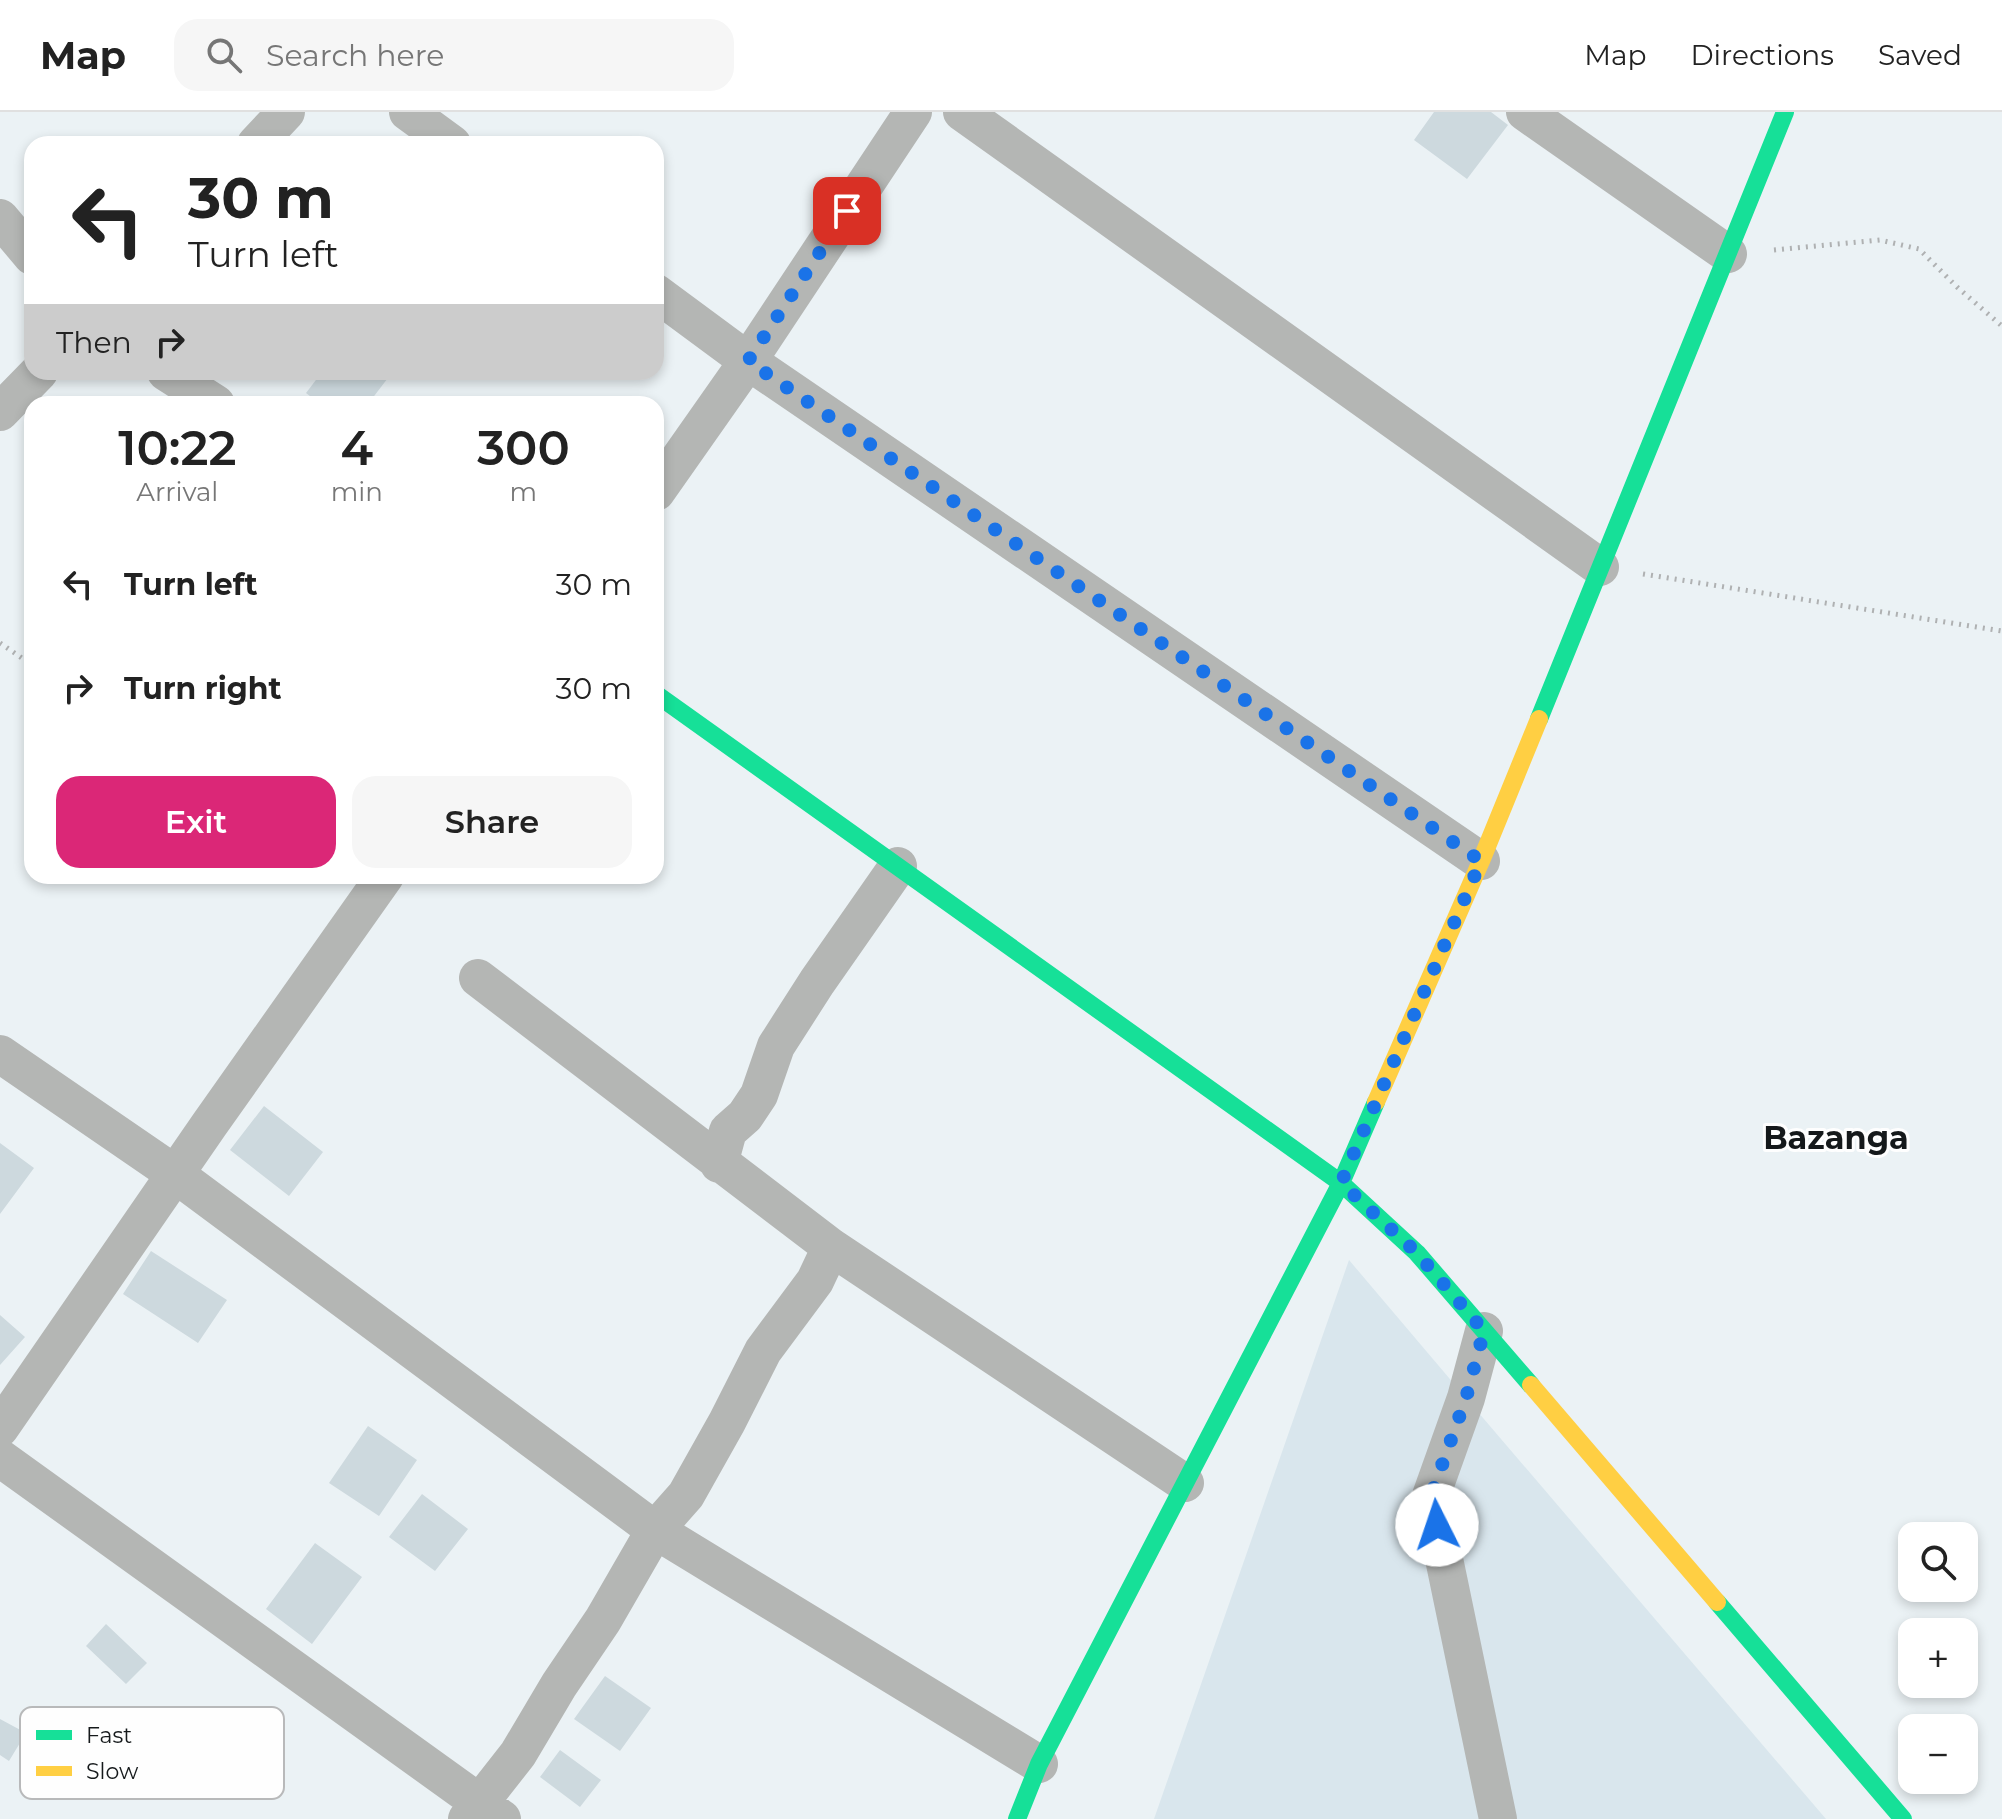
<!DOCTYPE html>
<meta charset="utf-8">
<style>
:root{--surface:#fff;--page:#f6f6f6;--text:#222;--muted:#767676;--line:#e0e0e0;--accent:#db2777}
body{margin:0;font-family:Montserrat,sans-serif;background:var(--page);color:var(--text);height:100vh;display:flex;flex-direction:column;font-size:30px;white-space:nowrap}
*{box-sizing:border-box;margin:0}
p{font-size:26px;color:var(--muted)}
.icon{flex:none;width:44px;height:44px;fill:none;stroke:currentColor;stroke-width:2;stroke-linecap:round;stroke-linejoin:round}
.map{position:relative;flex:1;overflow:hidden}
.panel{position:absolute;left:24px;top:284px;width:640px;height:488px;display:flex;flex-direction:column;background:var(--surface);border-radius:24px;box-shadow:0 4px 12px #0003}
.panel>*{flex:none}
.guide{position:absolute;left:24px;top:24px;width:640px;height:244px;border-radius:24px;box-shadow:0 4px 12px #0003;background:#fff;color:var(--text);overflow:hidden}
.fabs{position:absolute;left:1898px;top:1410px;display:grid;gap:16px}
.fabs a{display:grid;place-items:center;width:80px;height:80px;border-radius:16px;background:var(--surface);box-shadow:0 4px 12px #0003;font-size:40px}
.pin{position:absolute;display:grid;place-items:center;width:68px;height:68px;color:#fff;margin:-34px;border-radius:16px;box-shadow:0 4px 12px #0006}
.me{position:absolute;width:88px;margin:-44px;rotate:356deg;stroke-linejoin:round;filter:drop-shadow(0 0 6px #0008)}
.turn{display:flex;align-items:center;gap:28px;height:168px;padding:0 32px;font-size:36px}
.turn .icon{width:104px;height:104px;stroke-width:2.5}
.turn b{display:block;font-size:56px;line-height:68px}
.then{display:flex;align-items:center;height:76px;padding:0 32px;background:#0003;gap:16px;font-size:30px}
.eta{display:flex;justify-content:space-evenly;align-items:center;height:136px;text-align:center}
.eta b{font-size:48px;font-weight:600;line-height:56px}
.action{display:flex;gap:16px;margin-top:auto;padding:16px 32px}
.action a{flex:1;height:92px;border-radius:24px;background:var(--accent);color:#fff;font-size:32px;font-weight:600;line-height:92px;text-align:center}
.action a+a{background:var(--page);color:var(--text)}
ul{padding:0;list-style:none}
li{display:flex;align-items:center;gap:24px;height:104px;padding:0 32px}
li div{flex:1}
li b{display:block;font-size:30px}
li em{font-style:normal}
header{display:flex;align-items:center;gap:48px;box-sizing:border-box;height:112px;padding:0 40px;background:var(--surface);border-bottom:2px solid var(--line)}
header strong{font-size:38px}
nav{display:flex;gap:44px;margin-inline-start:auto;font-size:28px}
.search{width:560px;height:72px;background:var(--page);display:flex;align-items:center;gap:20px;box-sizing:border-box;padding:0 28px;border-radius:24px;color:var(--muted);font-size:30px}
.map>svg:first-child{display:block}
.built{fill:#d9e6ed}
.building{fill:#cdd9de}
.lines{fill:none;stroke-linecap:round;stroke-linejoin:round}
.path{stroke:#afb1b2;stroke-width:5;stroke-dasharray:2 6;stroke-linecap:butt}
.street{stroke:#b4b6b4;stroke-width:38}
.fast{stroke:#16e098;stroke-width:18}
.slow{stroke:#ffcf43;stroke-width:18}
.route{stroke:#1a73e8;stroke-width:14;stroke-dasharray:0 25.2}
.labels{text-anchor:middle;stroke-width:6;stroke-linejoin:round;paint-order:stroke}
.district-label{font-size:32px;font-weight:bold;fill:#15191b;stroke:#fefefe}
.key{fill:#fefefe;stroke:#b8b9ba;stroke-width:2}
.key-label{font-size:22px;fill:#15191b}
</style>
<header>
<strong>Map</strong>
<div class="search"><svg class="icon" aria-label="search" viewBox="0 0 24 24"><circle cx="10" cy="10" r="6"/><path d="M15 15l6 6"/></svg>Search here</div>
<nav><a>Map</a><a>Directions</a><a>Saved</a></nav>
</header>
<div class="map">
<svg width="2002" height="1707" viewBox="0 0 2002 1707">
<rect width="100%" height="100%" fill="#ebf2f5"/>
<path class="built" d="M1349 1148 1466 1286 1826 1707H1154Z"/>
<path class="building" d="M1434 0H1491L1508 13 1467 67 1414 28Z
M322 260H389L391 262 368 292H320L306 281Z
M264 994 323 1040 289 1084 230 1038Z
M0 1031 34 1056 0 1102Z
M151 1139 227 1188 198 1231 123 1182Z
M0 1203 25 1225 0 1253Z
M368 1314 417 1348 379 1404 329 1371Z
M422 1382 468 1417 435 1459 389 1425Z
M315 1431 362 1465 312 1532 266 1497Z
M106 1512 147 1551 126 1572 86 1534Z
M605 1564 651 1596 620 1639 574 1607Z
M0 1607 26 1621 9 1649 0 1643Z
M560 1638 601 1668 580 1695 540 1665Z"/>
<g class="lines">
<path class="path" d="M1774 138 1880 128 1919 137 1957 175 2002 214
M1643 462 2002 519
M0 531 32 553"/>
<path class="street" d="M408 0 452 32
M962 0 1600 455
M1525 0 1728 142
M256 32 286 0
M0 106 32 144
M656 181 748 249 1481 749
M166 260 216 292
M0 300 39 260
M656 380 748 249 913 0
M478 866 831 1135 1185 1371
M0 942 175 1062 655 1418 1039 1652
M719 1052 728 1019 745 1004 759 983 776 934 817 870 898 754
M1484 1219 1466 1286 1431 1384 1498 1707
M0 1316 209 1013 385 764
M0 1346 502 1707
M467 1707 518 1642 559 1573 603 1508 655 1418 686 1383 727 1310 763 1239 815 1169 831 1135"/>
<path class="fast" d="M656 582 1341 1071 1417 1141 1531 1273
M1539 607 1785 0
M1717 1490 1903 1707
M1017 1707 1039 1652 1341 1071 1376 990"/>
<path class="slow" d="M1376 990 1481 749 1539 607
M1531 1273 1717 1490"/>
</g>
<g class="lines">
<path class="route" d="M847 99 748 249 1481 749 1341 1071 1417 1141 1484 1219 1466 1286 1431 1384 1437 1413"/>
</g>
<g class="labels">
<g class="district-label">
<text x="1836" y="1037">Bazanga</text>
</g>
</g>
<rect x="20" y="1595" width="264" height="92" rx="12" class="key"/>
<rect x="36" y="1618" width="36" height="10" fill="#16e098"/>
<rect x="36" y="1654" width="36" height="10" fill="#ffcf43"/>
<g class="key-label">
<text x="86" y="1631">Fast</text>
<text x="86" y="1667">Slow</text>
</g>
</svg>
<div class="fabs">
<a><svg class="icon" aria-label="search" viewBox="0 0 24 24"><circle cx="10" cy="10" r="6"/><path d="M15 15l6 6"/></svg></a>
<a>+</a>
<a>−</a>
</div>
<div class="pin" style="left:847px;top:99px;background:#d93025"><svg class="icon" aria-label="arrive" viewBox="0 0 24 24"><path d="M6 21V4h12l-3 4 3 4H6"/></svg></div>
<svg class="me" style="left:1437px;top:1413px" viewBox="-20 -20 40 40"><circle r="19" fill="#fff"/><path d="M0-13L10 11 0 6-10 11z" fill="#1a73e8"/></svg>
<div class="guide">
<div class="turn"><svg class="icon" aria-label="left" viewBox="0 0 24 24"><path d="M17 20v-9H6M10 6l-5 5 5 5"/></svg><div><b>30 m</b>Turn left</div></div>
<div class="then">Then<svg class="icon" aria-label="right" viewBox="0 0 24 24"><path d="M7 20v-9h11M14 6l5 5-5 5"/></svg></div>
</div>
<section class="panel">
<div class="eta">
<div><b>10:22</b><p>Arrival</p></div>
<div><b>4</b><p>min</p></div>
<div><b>300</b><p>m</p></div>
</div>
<ul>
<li><svg class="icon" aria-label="left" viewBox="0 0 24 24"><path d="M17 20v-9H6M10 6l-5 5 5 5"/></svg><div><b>Turn left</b></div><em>30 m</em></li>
<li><svg class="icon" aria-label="right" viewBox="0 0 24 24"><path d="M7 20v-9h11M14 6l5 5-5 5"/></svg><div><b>Turn right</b></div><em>30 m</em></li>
</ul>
<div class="action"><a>Exit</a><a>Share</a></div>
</section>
</div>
